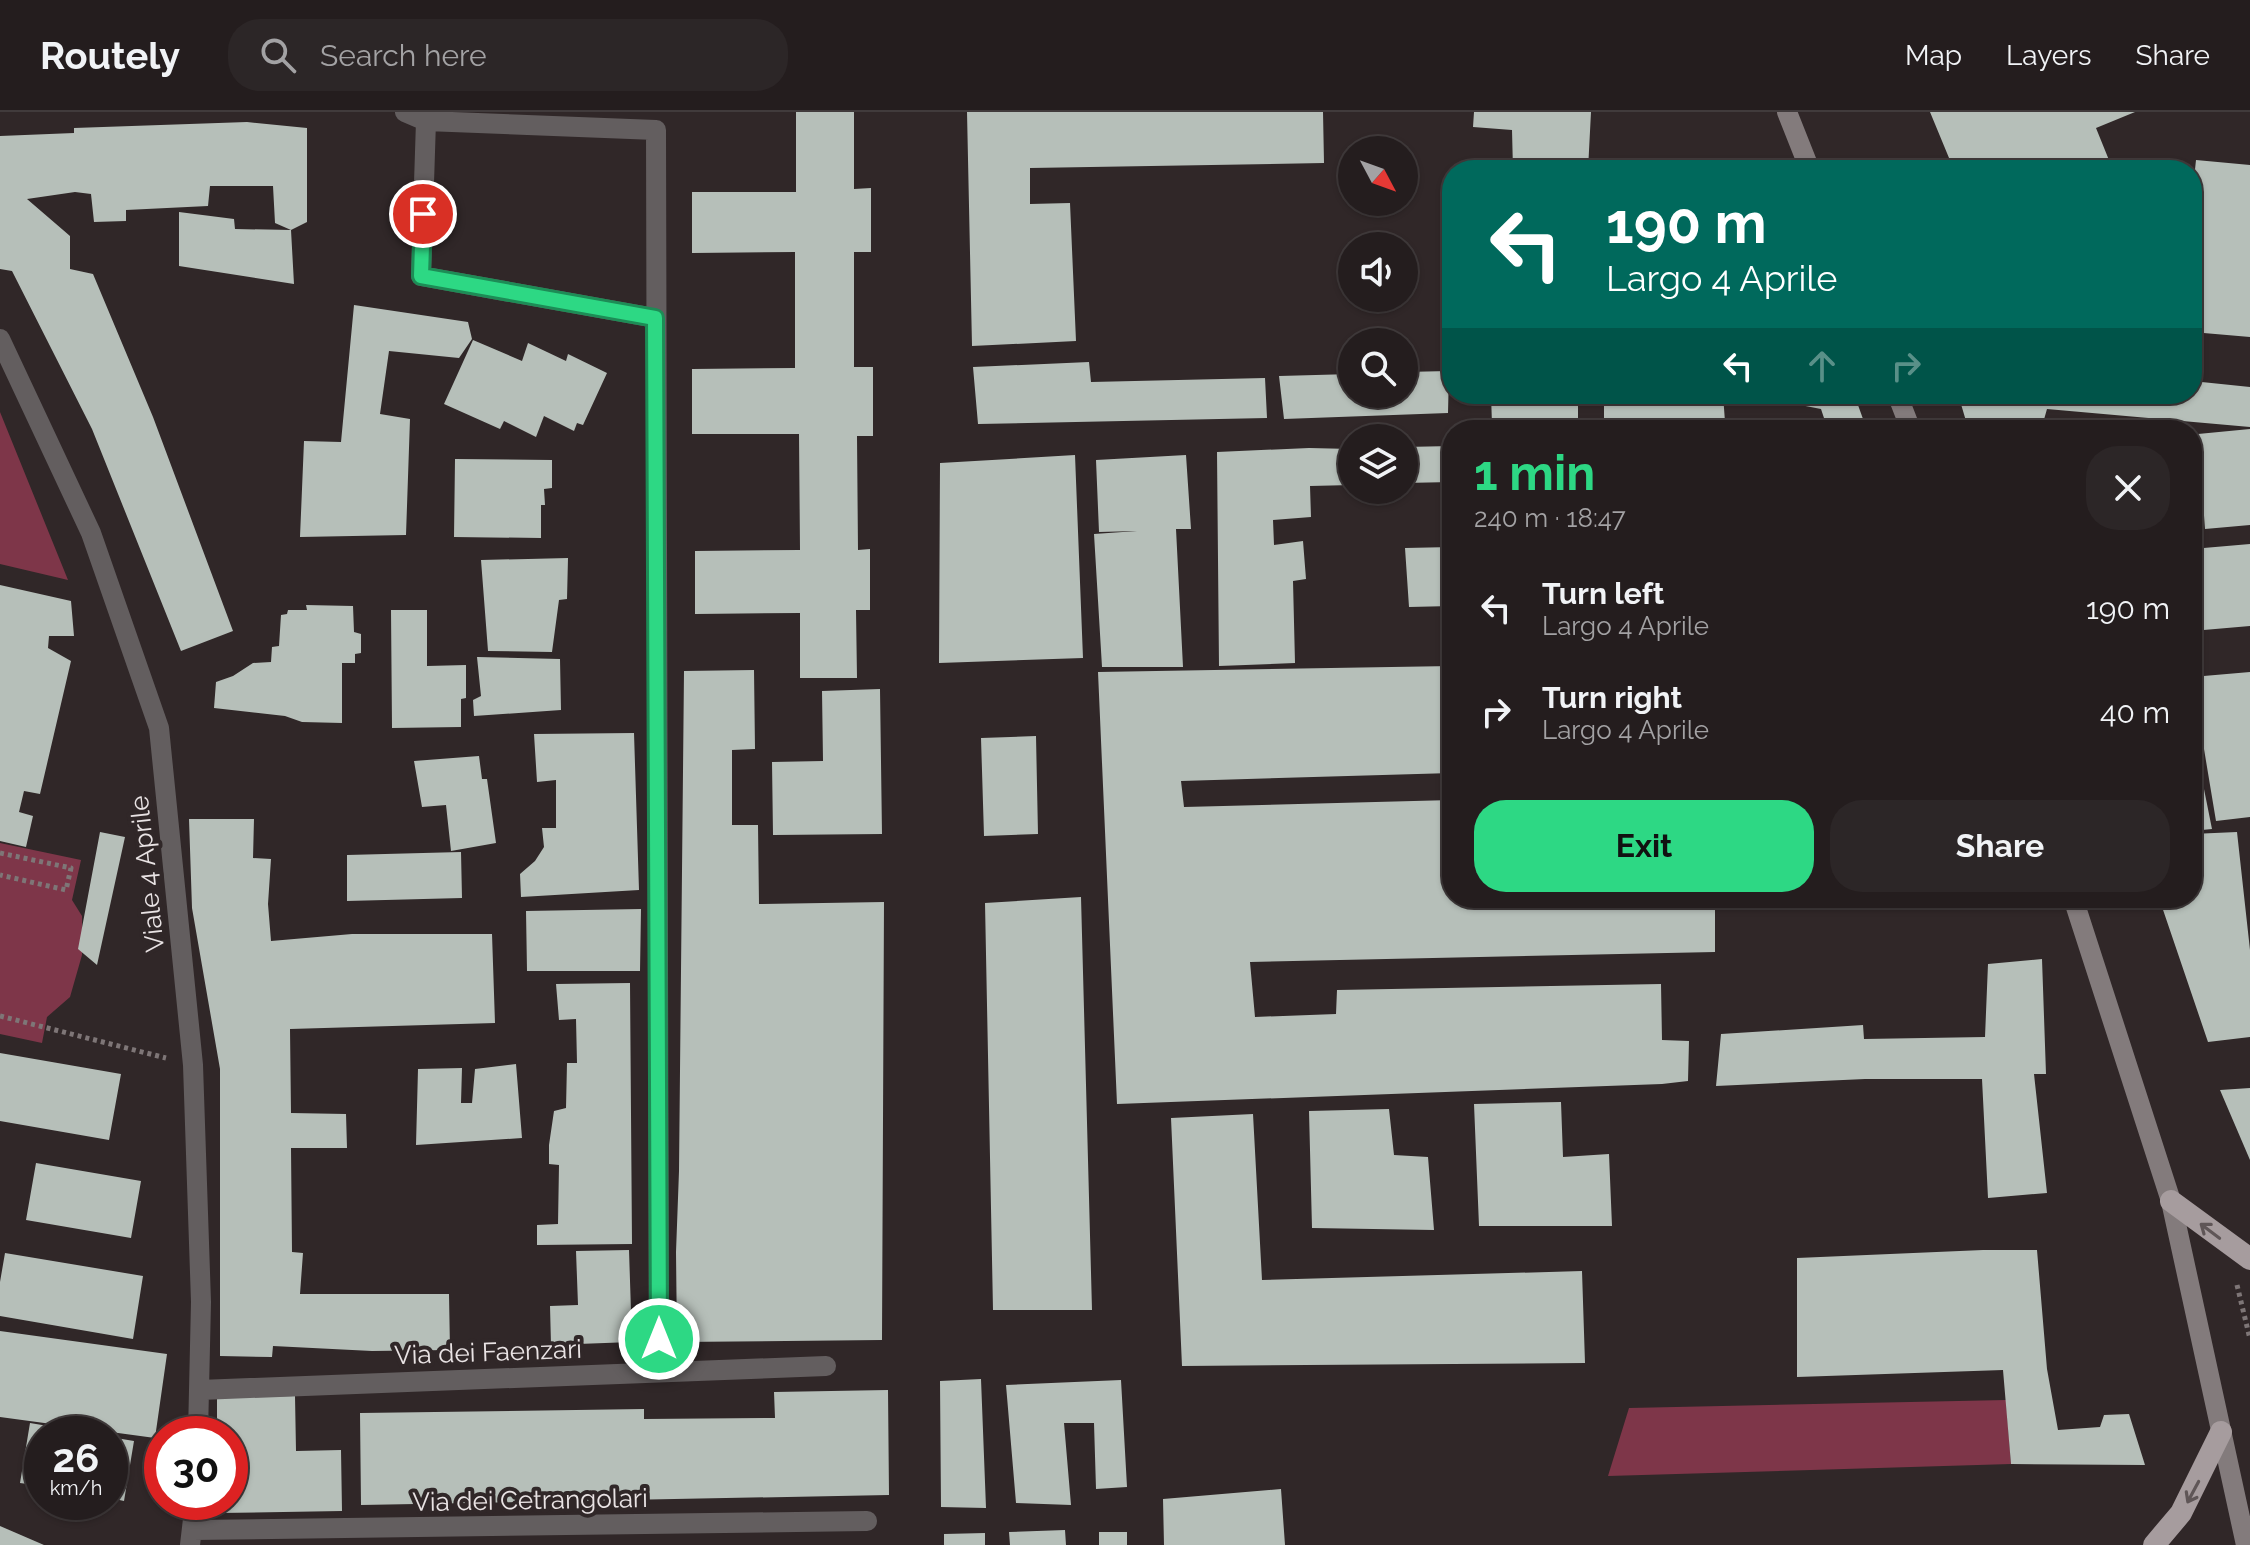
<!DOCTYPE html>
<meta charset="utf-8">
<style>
:root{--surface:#241d1e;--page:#2c2627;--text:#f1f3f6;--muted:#a3a2a4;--line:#413b3c;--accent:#2dd884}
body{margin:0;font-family:Raleway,sans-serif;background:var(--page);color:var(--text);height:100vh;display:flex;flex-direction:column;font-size:30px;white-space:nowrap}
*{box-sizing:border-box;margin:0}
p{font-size:26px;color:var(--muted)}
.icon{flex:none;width:44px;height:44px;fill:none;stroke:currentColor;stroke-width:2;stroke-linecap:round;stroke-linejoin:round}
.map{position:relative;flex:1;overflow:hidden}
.side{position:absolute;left:1442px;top:308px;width:760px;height:488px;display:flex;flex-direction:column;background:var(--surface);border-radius:32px;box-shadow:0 2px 6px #0004,0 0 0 2px var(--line)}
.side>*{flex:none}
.guide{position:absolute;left:1442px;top:48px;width:760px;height:244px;border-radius:32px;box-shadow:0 2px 6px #0004,0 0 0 2px var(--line);background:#00695c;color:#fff;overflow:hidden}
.needle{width:52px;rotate:131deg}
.controls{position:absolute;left:1338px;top:24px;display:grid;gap:16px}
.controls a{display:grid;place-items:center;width:80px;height:80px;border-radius:50%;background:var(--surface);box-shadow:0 2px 6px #0004,0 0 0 2px var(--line);font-size:40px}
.speed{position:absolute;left:24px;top:1304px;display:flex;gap:16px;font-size:40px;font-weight:700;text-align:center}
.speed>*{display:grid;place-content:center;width:104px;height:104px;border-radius:50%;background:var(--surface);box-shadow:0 2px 6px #0004,0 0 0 2px var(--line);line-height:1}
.speed small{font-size:20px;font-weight:400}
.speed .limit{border:12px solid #d22;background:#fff;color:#111}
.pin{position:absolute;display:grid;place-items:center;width:68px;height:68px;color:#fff;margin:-34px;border:4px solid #fff;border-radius:50%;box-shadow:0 2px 8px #0007}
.me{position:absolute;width:88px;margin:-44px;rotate:0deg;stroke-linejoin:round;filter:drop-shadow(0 0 6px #0008)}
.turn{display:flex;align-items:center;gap:28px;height:168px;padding:0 32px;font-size:36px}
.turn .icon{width:104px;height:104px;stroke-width:2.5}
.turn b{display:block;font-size:56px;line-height:68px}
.lanes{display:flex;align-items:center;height:76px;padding:0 32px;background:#0003;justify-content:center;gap:40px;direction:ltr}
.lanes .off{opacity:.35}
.round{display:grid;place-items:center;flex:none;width:84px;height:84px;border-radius:32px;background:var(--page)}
.summary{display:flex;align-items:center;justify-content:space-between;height:136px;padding:0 32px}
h1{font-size:48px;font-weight:700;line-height:60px;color:var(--accent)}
.primary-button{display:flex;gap:16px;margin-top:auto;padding:16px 32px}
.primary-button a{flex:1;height:92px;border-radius:32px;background:var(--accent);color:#111;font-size:32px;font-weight:700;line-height:92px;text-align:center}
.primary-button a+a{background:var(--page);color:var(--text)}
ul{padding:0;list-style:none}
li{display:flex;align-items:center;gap:24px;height:104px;padding:0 32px}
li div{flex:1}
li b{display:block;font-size:30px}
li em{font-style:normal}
header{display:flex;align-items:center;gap:48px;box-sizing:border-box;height:112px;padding:0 40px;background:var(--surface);border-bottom:2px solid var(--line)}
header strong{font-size:38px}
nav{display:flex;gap:44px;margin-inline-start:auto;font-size:28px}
.search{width:560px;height:72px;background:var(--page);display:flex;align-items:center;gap:20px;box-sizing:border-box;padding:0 28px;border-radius:32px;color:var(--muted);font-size:30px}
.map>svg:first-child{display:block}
.green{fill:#7e3649}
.building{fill:#b6bfb9}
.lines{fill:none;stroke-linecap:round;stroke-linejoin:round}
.path{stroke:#7e7677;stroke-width:5;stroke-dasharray:4 4;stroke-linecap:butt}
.minor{stroke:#635e5f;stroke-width:20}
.secondary{stroke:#837b7c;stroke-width:20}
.trunk{stroke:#a69c9e;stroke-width:22}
.oneway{stroke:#5f5657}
.route-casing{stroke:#1d8c56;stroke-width:20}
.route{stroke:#2dd884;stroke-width:14}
.labels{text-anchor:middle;stroke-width:8;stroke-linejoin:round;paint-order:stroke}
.street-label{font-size:26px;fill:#e9e3e4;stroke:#302728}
</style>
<header>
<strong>Routely</strong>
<div class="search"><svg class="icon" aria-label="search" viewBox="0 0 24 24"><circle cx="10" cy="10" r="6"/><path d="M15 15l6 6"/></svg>Search here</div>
<nav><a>Map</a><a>Layers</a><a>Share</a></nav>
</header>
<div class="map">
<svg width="2250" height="1433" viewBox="0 0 2250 1433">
<rect width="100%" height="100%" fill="#302728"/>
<path class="green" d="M0 300 68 468 0 452Z
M0 731 81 748 72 788 82 804V843L70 885 47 905 42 931 0 922Z
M2006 1288 2011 1352 1608 1364 1629 1296Z"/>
<path class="building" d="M796 0H854V77L871 76V140H854V255H873V324H857L858 438 870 437V498H856L857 566H800V501L695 502V439L800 438 799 322H692V257L795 256V140L692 141V80H796Z
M967 0H1323L1324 51 1030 56V92L1070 91 1076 229 972 234Z
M1474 0H1591L1588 58H1513L1512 18 1473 15Z
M1930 0H2135L2096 16 2113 58H1954Z
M247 10 307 16V110L291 118 275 111 273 74H210L208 94 126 98V109L94 110 91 82 75 80 27 87 70 124V157L93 162 153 305 233 519 181 539 92 317 12 159 0 157V24L74 21V16Z
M2196 48 2250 53V225L2192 220V86Z
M179 100 234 107 235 117 291 118 294 172 179 154Z
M354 193 468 210 472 227 459 246 389 239 380 302 410 307 406 423 300 425 304 329 341 330Z
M473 228 522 249 528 231 566 249 568 242 607 261 583 313 577 311 574 319 544 304 536 325 504 309 500 317 444 292Z
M1089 250 1091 270 1265 266 1267 306 978 312 973 255Z
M1449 259 1448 301 1284 307 1279 264 1352 262V282H1404V260Z
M2192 269 2250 275V315L2047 297 2041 318H2018L1966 309 1958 282H2192Z
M1491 282H1578V311L1492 313Z
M1604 282H1723L1725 310H1604Z
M1787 282H1854L1867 318H1828L1821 297 1790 291Z
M2250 317V413L2205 417 2198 322Z
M1452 334V370L1404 371V335Z
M1309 336 1352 337V373L1310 374 1311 405 1273 408 1274 433 1303 429 1306 467 1293 469 1295 551 1219 554 1217 340Z
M1075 343 1083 546 939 551 940 351Z
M1186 343 1191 417H1176L1183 555H1102L1094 422 1137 419 1099 420 1096 348Z
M455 347 552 348V376L544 377 545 393H541V426L454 425Z
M2250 432V514L2192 519V437Z
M1452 435V494L1409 495 1405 436Z
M568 446 567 487 559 488 552 540 488 539 481 448Z
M0 473 71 489 74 524H49L48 536 71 549 40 682 24 679 19 700 33 704 26 735 0 729Z
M306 493 353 494 354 520 361 522V541L355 542V551H342V611L302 610 285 604 214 596 216 570 233 564 253 551 271 550 272 535 279 534 281 503 287 502 288 498H307Z
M391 498H427V554L466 553V586L461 587V615L392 616Z
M477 545 560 547 561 598 474 604 473 588 481 584Z
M1452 554V661L1181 669 1184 695 1452 688V786H1715V840L1250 850 1255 905 1336 902 1337 878 1661 872 1662 928 1689 929 1688 969 1662 972 1117 992 1098 560Z
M754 558 755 637 732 638V713H758L759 792 884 790 882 1228 677 1230 676 1140 679 1059 684 559Z
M2250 560V705L2216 709 2192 565Z
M880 577 882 722 773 723 772 650 823 649 822 579Z
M634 621 639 778 521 785 520 762 535 749 544 735 542 716H556V668L537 670 534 622Z
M2192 622H2193L2212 717 2192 719Z
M1036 624 1038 722 984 724 981 626Z
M479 644 482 667H487L496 731 451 739 446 693 422 695 414 649Z
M189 707H254L253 746 271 747 268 792 271 829 352 822H492L495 911 290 917 291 1001 346 1002 347 1036H291L292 1140 303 1141 300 1182H449L450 1238 372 1239 273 1234 272 1245 220 1244V957L192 796Z
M100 720 125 725 97 853 78 837Z
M2237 720 2250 838V925L2208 930 2159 786H2192V722Z
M461 740 462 786 347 789V743Z
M1081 785 1092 1198H993L985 791Z
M641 797 640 859H527L526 799Z
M2042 847 2046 962H2034L2047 1081 1988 1086 1982 967H1865L1716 974 1721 922 1863 913 1864 927 1985 925 1988 852Z
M630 871 632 1132 537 1133V1113L558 1112 559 1053 549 1052V1033L554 999 566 996 567 951H577L576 907 559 908 556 872Z
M0 941 121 962 109 1028 0 1009Z
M516 952 522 1026 416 1033 418 957 462 956 461 991H472L475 957Z
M2250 976V1048L2220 978Z
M1561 990 1563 1045 1609 1042 1612 1114H1479L1474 992Z
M1389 997 1394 1043 1428 1045 1434 1118 1312 1116 1309 999Z
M1253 1002 1262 1168 1582 1159 1585 1251 1182 1254 1171 1006Z
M36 1051 141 1069 131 1126 26 1108Z
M629 1138 632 1230 551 1233 550 1194 578 1193 576 1139Z
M1983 1138H2037L2047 1257 2058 1318 2100 1315 2104 1303 2129 1302 2145 1353 2011 1352 2003 1258 1797 1265V1146Z
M5 1141 143 1164 133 1227 0 1204V1170Z
M0 1219 167 1242 155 1326 0 1305Z
M981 1267 986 1396 941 1395 940 1269Z
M1121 1268 1127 1375 1096 1377 1094 1311H1064L1071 1393 1016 1391 1006 1273Z
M888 1278 889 1383 361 1393 360 1301 644 1297V1307L775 1306 774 1280Z
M295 1284 296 1339 341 1338 342 1399 218 1401V1390H230V1322H217V1285Z
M30 1311 84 1320 42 1322V1374L20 1371Z
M110 1325 134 1329 124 1389 110 1386Z
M1281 1377 1285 1433H1164L1163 1387Z
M0 1414 44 1433H0Z
M1065 1418 1066 1433H1010L1009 1420Z
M1099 1420H1127V1433H1099Z
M985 1421V1433H944V1422Z"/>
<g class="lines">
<path class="path" d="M0 741 71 756 66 778 0 763
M0 904 166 946
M2237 1173 2250 1227"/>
<path class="minor" d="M405 0 426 9 656 18 659 1259
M426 9 421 164 655 206
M0 227 91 421 159 616 193 953 201 1190 198 1322
M200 1278 826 1254
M193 1418 867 1409
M190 1433 195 1390"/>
<path class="secondary" d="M1787 0 1810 58
M1897 282 1911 318
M2073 786 2171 1089 2246 1433"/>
<path class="trunk" d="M2171 1089 2250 1147
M2154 1433 2181 1401 2221 1320"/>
</g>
<defs><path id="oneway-shaft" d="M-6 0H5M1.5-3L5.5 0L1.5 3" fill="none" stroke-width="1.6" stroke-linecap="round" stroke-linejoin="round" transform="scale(2)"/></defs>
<g class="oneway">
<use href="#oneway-shaft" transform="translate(2210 1119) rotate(-143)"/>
<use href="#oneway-shaft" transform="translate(2193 1380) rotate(118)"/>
</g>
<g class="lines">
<g class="route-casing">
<path id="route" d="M423 102 421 164 655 206 659 1227"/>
</g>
<use href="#route" class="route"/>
</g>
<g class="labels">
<g class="street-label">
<text transform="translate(147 762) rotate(-96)" y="9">Viale 4 Aprile</text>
<text transform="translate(488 1240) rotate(-2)" y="9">Via dei Faenzari</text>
<text transform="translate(530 1388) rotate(-1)" y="9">Via dei Cetrangolari</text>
</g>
</g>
</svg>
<div class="controls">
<a><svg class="needle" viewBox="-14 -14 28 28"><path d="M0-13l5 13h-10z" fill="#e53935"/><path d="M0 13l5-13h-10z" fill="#a3a2a4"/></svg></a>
<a><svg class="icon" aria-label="sound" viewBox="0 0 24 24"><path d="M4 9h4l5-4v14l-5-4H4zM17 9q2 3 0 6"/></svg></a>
<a><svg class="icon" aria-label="search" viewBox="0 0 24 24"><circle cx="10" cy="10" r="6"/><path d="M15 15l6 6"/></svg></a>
<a><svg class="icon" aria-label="layers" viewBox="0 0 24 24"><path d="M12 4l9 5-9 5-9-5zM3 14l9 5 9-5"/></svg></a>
</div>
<div class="speed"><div>26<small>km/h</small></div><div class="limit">30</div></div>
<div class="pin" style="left:423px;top:102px;background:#d93025"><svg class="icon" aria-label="arrive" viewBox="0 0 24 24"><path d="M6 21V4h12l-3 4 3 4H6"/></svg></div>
<svg class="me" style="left:659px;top:1227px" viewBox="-20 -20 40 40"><circle r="17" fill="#2dd884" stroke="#fff" stroke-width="3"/><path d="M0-11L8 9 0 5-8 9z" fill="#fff"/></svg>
<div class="guide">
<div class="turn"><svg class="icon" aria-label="left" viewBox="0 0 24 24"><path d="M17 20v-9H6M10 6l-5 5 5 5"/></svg><div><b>190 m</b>Largo 4 Aprile</div></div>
<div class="lanes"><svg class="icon" aria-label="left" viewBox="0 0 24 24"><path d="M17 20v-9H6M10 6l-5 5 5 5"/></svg><svg class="icon off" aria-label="ahead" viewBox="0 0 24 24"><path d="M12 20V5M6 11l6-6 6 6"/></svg><svg class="icon off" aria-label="right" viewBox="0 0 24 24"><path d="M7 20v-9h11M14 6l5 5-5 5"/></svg></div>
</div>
<section class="side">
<div class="summary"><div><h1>1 min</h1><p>240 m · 18:47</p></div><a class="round"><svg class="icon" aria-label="close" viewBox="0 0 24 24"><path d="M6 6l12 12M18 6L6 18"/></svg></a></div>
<ul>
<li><svg class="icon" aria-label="left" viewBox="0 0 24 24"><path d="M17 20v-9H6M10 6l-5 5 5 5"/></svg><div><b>Turn left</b><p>Largo 4 Aprile</p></div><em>190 m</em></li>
<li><svg class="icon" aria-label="right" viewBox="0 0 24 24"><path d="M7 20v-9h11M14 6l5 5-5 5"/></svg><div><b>Turn right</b><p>Largo 4 Aprile</p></div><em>40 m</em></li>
</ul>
<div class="primary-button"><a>Exit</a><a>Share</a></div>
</section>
</div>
